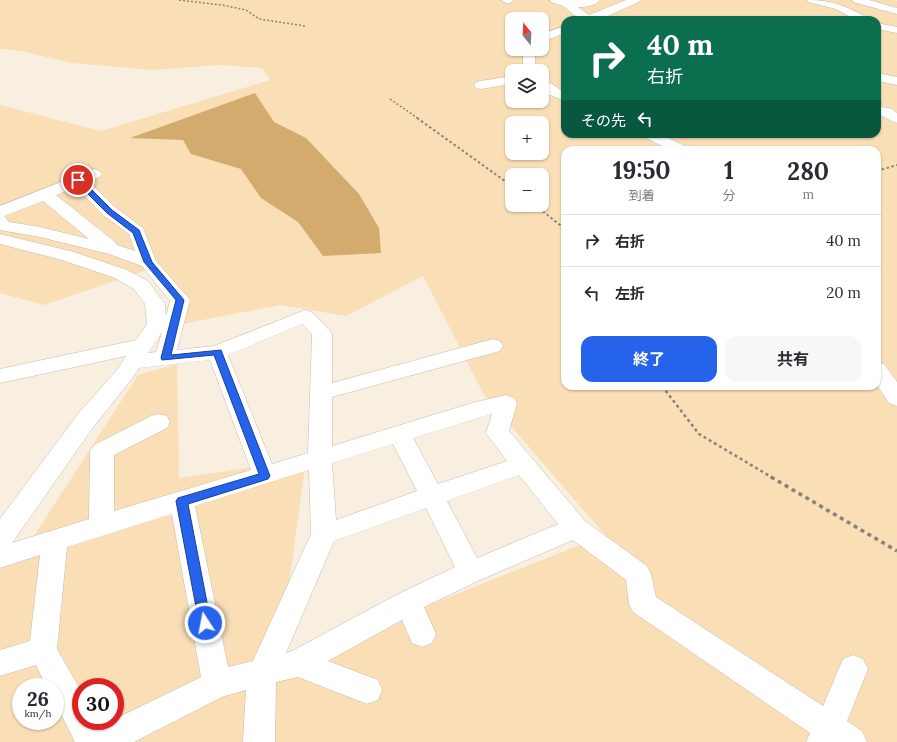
<!DOCTYPE html>
<html lang="ja">
<meta charset="utf-8">
<style>
:root{--surface:#fff;--page:#f7f7f7;--text:#2b2b33;--muted:#7c7c81;--line:#e1e1e2;--accent:#2563eb}
body{margin:0;font-family:Lora,"Noto Sans JP",serif;background:var(--page);color:var(--text);height:100vh;display:flex;flex-direction:column;font-size:15px;white-space:nowrap}
*{box-sizing:border-box;margin:0}
p{font-size:13px;color:var(--muted)}
.icon{flex:none;width:22px;height:22px;fill:none;stroke:currentColor;stroke-width:2;stroke-linecap:round;stroke-linejoin:round}
.map{position:relative;flex:1;overflow:hidden}
.details{position:absolute;left:561px;top:146px;width:320px;height:244px;display:flex;flex-direction:column;background:var(--surface);border-radius:12px;box-shadow:0 1px 3px #0004}
.details>*{flex:none}
.banner{position:absolute;left:561px;top:16px;width:320px;height:122px;border-radius:12px;box-shadow:0 1px 3px #0004;background:#0b6e4f;color:#fff;overflow:hidden}
.needle{width:26px;rotate:342deg}
.tools{position:absolute;left:505px;top:12px;display:grid;gap:8px}
.tools a{display:grid;place-items:center;width:44px;height:44px;border-radius:8px;background:var(--surface);box-shadow:0 1px 3px #0004;font-size:20px}
.speed{position:absolute;left:12px;top:678px;display:flex;gap:8px;font-size:20px;font-weight:700;text-align:center}
.speed>*{display:grid;place-content:center;width:52px;height:52px;border-radius:50%;background:var(--surface);box-shadow:0 1px 3px #0004;line-height:1}
.speed small{font-size:10px;font-weight:400}
.speed .limit{border:6px solid #d22;background:#fff;color:#111}
.pin{position:absolute;display:grid;place-items:center;width:34px;height:34px;color:#fff;margin:-17px;border:2px solid #fff;border-radius:50%;box-shadow:0 1px 4px #0007}
.me{position:absolute;width:44px;margin:-22px;rotate:349deg;stroke-linejoin:round;filter:drop-shadow(0 0 3px #0008)}
.turn{display:flex;align-items:center;gap:14px;height:84px;padding:0 20px;font-size:18px}
.turn .icon{width:52px;height:52px;stroke-width:2.5}
.turn b{display:block;font-size:28px;line-height:34px}
.then{display:flex;align-items:center;height:38px;padding:0 20px;background:#0003;gap:8px;font-size:15px}
.eta{display:flex;justify-content:space-evenly;align-items:center;height:68px;text-align:center}
.eta b{font-size:24px;font-weight:700;line-height:28px}
.cta{display:flex;gap:8px;margin-top:auto;padding:8px 20px}
.cta a{flex:1;height:46px;border-radius:12px;background:var(--accent);color:#fff;font-size:16px;font-weight:700;line-height:46px;text-align:center}
.cta a+a{background:var(--page);color:var(--text)}
ul{padding:0;list-style:none}
li{display:flex;align-items:center;gap:12px;height:52px;padding:0 20px;border-top:1px solid var(--line)}
li div{flex:1}
li b{display:block;font-size:15px}
li em{font-style:normal}
.map>svg:first-child{display:block}
.green{fill:#fadeb6;fill-rule:evenodd}
.water{fill:#d3ab6f}
.lines{fill:none;stroke-linecap:round;stroke-linejoin:round}
.minor-casing{stroke:#c5bbad;stroke-width:1}
.path-far3{stroke:#898379;stroke-width:1.5;stroke-dasharray:2 2;stroke-linecap:butt}
.path-far2{stroke:#898379;stroke-width:2;stroke-dasharray:2.5 2.5;stroke-linecap:butt}
.path-far1{stroke:#898379;stroke-width:2.5;stroke-dasharray:3 3;stroke-linecap:butt}
.path{stroke:#898379;stroke-width:3.5;stroke-dasharray:4 4;stroke-linecap:butt}
.minor{fill:#fff;fill-rule:evenodd}
.route{fill:#2563eb;stroke:#184099}
</style>
<div class="map">
<svg width="897" height="742" viewBox="0 0 897 742">
<rect width="100%" height="100%" fill="#f9efe0"/>
<path class="green" d="M0 0H893L897 1V742H0V562L21 556 138 375 177 364 179 478 306 459 278 665 605 535 484 395 423 276 346 316 280 305 177 325 159 266 44 305 0 293V105L101 131 270 80 262 68 220 65 152 70 71 63 22 51 0 49ZM512 19H542V49H512ZM565 20H877V134H565ZM512 71H542V101H512ZM512 123H542V153H512ZM565 150H877V386H565ZM512 175H542V205H512ZM21 687H55V721H21ZM81 687H115V721H81Z"/>
<path class="water" d="M255 93 274 122 306 138 359 194 379 228 381 253 323 256 298 222 261 198 241 169 191 154 183 140 130 138Z"/>
<g class="lines">
<g class="minor-casing">
<path id="minor" d="M501 0H513V1L508 4Z
M550 0H600C595 6 586 7 578 7L589 15 626 0H640L639 2 601 19 602 20H581L563 6 551 2Z
M807 0C832 0 846 6 868 18L870 20H856L836 9 808 2Z
M852 0H869L897 8V14L853 2Z
M877 23 897 27V33L877 29Z
M565 26V33L542 42V34Z
M523 49H535V63L538 71H526L523 63Z
M877 73 897 77V85L877 81Z
M512 76V84L481 89 476 88 474 85 476 82 481 81Z
M542 79C549 81 557 88 565 92V101L545 93 542 90Z
M877 106 892 109 897 113V123C889 121 885 116 877 114Z
M642 134H660L687 147 689 150H670L644 137Z
M94 169 99 171 102 174 99 177 89 182 115 207 143 228 156 261 190 300 177 350 214 346 305 310 312 312 332 333V383L493 339 500 341 503 346 500 351 332 397V446L472 403 506 395 514 398 517 403 509 431 585 521 647 566 651 574 656 597 823 706 843 659 853 655 863 659 868 669 847 721 862 731 867 742H806L810 733 633 612 629 604 626 580 573 540 480 580 424 607 436 634 432 643 422 647 412 643 402 620 328 661 378 680 382 690 378 700 367 704 298 677 276 682 275 742H243L246 690 222 697 134 742H75L55 702V687H47L36 665 0 676V650L30 641 40 555 0 568V519L78 414 117 370 126 356 0 383V369L136 340 147 324 145 304 134 289 115 278 62 260 0 244V234L74 252 127 270 148 281 165 304 166 316 170 301 142 266 109 254 40 237 0 230V206ZM76 187 103 215 129 234 135 251 117 245 114 241 56 195ZM43 201 89 239 40 227 9 222 4 216ZM302 324 312 334 308 453 272 464 228 355ZM162 332 156 352 148 353ZM210 360 251 470 114 511V455L167 428 170 422 167 416 159 414 151 416 94 445 90 451 89 519 12 543 94 426 131 380 139 368ZM492 414 486 433 507 461 438 484 413 438ZM393 444 417 491 336 520 332 463ZM309 470 311 534 253 661 228 667 195 506ZM519 475 558 524 477 558 447 501ZM426 508 455 567 398 594 292 651 286 653 334 541ZM172 514 201 677 115 719V721H111L100 726 98 721H81V691L57 649 67 547Z
M877 362 884 364 897 382V406L889 403 877 385Z"/>
</g>
<path class="path-far3" d="M179 0 222 5 246 10 259 19 305 26
M390 99 419 119"/>
<path class="path-far2" d="M417 118 512 186
M877 171 897 165
M535 205 560 225 565 235"/>
<path class="path-far1" d="M662 386 699 434 773 478"/>
<path class="path" d="M771 477 897 551"/>
<use href="#minor" class="minor"/>
</g>
<path class="route" d="M76 179H81L112 210 139 230 152 262 184 300 171 355 221 350 270 476 268 479 188 504 211 623 210 627 205 629 201 627 199 623 176 501 178 498 259 474 214 355 162 360 161 358 176 300 144 262 133 233 107 213 76 182Z"/>
</svg>
<div class="tools">
<a><svg class="needle" viewBox="-14 -14 28 28"><path d="M0-13l5 13h-10z" fill="#e53935"/><path d="M0 13l5-13h-10z" fill="#7c7c81"/></svg></a>
<a><svg class="icon" aria-label="layers" viewBox="0 0 24 24"><path d="M12 4l9 5-9 5-9-5zM3 14l9 5 9-5"/></svg></a>
<a>+</a>
<a>−</a>
</div>
<div class="speed"><div>26<small>km/h</small></div><div class="limit">30</div></div>
<div class="pin" style="left:78px;top:180px;background:#d93025"><svg class="icon" aria-label="arrive" viewBox="0 0 24 24"><path d="M6 21V4h12l-3 4 3 4H6"/></svg></div>
<svg class="me" style="left:205px;top:623px" viewBox="-20 -20 40 40"><circle r="17" fill="#2563eb" stroke="#fff" stroke-width="3"/><path d="M0-11L8 9 0 5-8 9z" fill="#fff"/></svg>
<div class="banner">
<div class="turn"><svg class="icon" aria-label="right" viewBox="0 0 24 24"><path d="M7 20v-9h11M14 6l5 5-5 5"/></svg><div><b>40 m</b>右折</div></div>
<div class="then">その先<svg class="icon" aria-label="left" viewBox="0 0 24 24"><path d="M17 20v-9H6M10 6l-5 5 5 5"/></svg></div>
</div>
<section class="details">
<div class="eta">
<div><b>19:50</b><p>到着</p></div>
<div><b>1</b><p>分</p></div>
<div><b>280</b><p>m</p></div>
</div>
<ul>
<li><svg class="icon" aria-label="right" viewBox="0 0 24 24"><path d="M7 20v-9h11M14 6l5 5-5 5"/></svg><div><b>右折</b></div><em>40 m</em></li>
<li><svg class="icon" aria-label="left" viewBox="0 0 24 24"><path d="M17 20v-9H6M10 6l-5 5 5 5"/></svg><div><b>左折</b></div><em>20 m</em></li>
</ul>
<div class="cta"><a>終了</a><a>共有</a></div>
</section>
</div>
